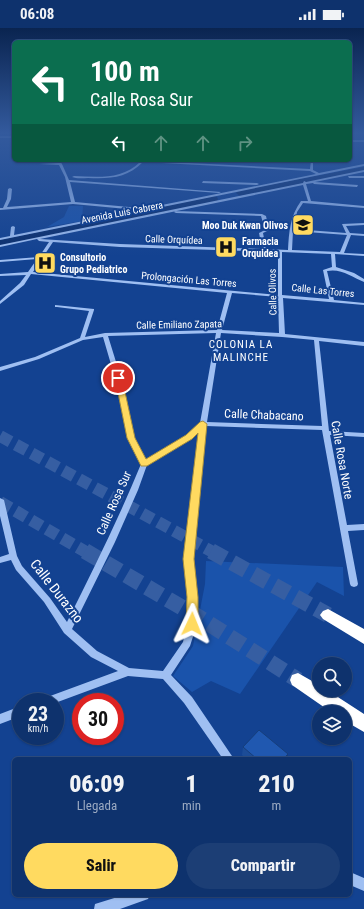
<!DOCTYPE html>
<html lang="es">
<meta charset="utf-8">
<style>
:root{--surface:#0e326d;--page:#1c3e75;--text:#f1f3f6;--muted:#9baac2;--line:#2e4d80;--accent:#ffda60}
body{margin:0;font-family:"Roboto Condensed",sans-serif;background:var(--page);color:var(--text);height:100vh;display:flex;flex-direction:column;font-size:15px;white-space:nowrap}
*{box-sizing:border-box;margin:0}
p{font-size:13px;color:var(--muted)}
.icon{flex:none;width:22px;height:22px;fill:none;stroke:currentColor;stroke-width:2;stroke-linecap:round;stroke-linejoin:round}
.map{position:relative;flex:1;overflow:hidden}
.drawer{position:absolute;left:12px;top:729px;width:340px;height:140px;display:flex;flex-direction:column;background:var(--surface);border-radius:6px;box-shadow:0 1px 3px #0004,0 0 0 1px var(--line)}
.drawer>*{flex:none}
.guide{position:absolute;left:12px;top:12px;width:340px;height:122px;border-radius:6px;box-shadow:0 1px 3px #0004,0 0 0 1px var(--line);background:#0b6e4f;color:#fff;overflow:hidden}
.fabs{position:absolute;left:312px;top:629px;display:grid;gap:8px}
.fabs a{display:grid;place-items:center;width:40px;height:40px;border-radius:50%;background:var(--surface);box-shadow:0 1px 3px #0004,0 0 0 1px var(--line);font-size:20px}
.speed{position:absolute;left:12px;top:665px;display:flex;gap:8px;font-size:20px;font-weight:700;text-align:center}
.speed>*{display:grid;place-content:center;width:52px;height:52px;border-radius:50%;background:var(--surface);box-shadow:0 1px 3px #0004,0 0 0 1px var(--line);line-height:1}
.speed small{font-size:10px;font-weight:400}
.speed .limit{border:6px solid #d22;background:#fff;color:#111}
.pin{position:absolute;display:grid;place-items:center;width:34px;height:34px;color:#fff;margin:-17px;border:2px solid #fff;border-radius:50%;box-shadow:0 1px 4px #0007}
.me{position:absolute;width:44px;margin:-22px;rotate:2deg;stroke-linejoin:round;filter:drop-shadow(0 0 3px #0008)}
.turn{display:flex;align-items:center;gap:14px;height:84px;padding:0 12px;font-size:18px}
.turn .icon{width:52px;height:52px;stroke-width:2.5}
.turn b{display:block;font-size:28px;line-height:34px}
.lanes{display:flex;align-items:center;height:38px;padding:0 12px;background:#0003;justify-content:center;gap:20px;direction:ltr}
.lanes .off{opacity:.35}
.eta{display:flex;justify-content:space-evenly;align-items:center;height:68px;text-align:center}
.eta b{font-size:24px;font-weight:800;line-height:28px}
.action{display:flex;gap:8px;margin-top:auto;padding:8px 12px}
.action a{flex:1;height:46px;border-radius:24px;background:var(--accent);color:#111;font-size:16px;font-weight:800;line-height:46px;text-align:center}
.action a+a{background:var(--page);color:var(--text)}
.status{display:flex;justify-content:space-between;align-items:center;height:28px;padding:0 20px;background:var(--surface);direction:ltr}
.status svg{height:11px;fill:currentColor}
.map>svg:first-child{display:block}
.green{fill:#1a53ab}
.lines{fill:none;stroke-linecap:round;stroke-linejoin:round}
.canal{fill:#0b2f6d;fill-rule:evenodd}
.highway-tunnel-far1{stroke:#365ea2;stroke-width:12;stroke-dasharray:12 6;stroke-linecap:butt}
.highway-tunnel{stroke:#365ea2;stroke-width:16;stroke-dasharray:16 8;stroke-linecap:butt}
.minor{fill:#9fbff2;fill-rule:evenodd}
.highway{fill:#fff;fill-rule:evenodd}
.wall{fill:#1c4c97}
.shaded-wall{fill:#163e7b}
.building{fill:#2058b0;stroke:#163e7b}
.route{fill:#ffda60;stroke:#a68e3e}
.labels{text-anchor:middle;stroke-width:4;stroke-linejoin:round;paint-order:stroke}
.far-street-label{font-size:10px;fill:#fff;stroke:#134291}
.far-poi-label{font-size:10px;font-weight:bold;fill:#fff;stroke:#134291;text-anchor:start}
.far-neighbourhood-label{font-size:11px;letter-spacing:1px;fill:#fff;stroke:#134291}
.street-label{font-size:12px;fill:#fff;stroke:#134291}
.near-street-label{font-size:14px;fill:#fff;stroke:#134291}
</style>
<div class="status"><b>06:08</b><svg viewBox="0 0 49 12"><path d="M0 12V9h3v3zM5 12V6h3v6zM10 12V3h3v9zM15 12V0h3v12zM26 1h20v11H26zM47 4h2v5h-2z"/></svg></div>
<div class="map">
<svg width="364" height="881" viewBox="0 0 364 881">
<rect width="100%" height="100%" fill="#134291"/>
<path class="green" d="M69 178H83L82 193 47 199 64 189Z
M206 533 343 539 344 568 317 554 240 666 211 653 192 664 173 648 193 618 205 556Z"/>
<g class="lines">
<path class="canal" d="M364 139V143L240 168 236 165 240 162Z
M214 168 217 169 218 171 217 173 0 218V212Z"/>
<path class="highway-tunnel-far1" d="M0 408 213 524
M0 474 86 524"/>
<path class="highway-tunnel" d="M85 523 200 590 298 652
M211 523 328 587"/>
<path class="minor" d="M0 108H14V110H0Z
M350 112H364V114H350Z
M57 132H59L62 136 69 152 221 164 219 165 70 154 75 174 140 180 142 181 316 146 310 143 143 134C127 150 110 151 88 150 83 150 77 151 72 149L74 148C98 149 122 152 140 134L127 132 310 141 311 132H313V142L319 145 364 136V138L0 212V210L10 208 11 199 13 198 15 199 14 207 138 182 73 176 0 182V180H3L7 171 8 161 10 160 12 161 11 171 7 179 71 174 65 149 59 137 39 136 58 135Z
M364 142V144L315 154 358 157 357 159 314 156 313 155 306 156 311 173 364 178V180L303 175 297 184 294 201 346 205 342 196 364 195V197L346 198 350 205 364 206V208L351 207 344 225 364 226V228L335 226 336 239 354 245 364 251V254C352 249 341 240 327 243L334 272 364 275V277L283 270 285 306 364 314V318L319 313 329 403 364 405V409L330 407 347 497 364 496V502L348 503 358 556 357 558 354 559 351 558 350 556 322 402 206 398 193 531 197 569V596L190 618 171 647 192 669 234 731H223L184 675 163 651 128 648 55 675V674H41L42 671 118 643 91 629 64 605 44 574 16 542 11 532 0 535V529L9 526 0 488V470L4 472 17 528 22 538 50 570 67 594C93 542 119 490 141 436L128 410 115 350 103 309 83 312 39 331 0 343V339L35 329 80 310 89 283 57 279H55V277L94 281V282L85 309 105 305 217 302 227 265 31 246 24 257 0 276V273L20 255 26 247 0 248V246L28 244 37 231 0 234V232L39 229 49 214 39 213 37 211 0 219V217L303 155 304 153 306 154ZM303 157 308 173H301C290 188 289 204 288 222L266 221 263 205 269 202 266 188 262 186 176 183 174 184 176 185 261 188 265 202 259 205 262 221 120 216 40 211ZM293 203 347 207 340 224 292 222ZM53 214 120 219 278 224V267L33 244ZM282 224 331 226 332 239 323 242 329 271 282 267ZM232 265 278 269 279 305 222 302ZM216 305 200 395 187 408 146 432 134 410 121 350 108 308ZM221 305 282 309 314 312 322 398 207 394ZM199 403 185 531 189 569 187 596 183 614 163 643 129 640 97 623 72 601 115 514 138 462 147 437 191 410Z
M348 148H364V150H349Z
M203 153 257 155 259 156 257 157 202 155Z
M21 678V688L0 696V686Z
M350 844 364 850V863L350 857Z
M124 867H150L148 871 120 881H94L95 876Z"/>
<path class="highway" d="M328 581 364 601V616L323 591 320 587 323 583Z
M298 645 319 657V662H327L364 686V704L345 693V684H331L292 657 290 652 292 647Z"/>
</g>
<path class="wall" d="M243 719 283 731H246L242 727Z"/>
<path class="shaded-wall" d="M288 726 287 731H283Z"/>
<path class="building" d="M259 702 288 726 283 731H257L243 719Z"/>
<linearGradient id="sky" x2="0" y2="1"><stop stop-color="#0a2450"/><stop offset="0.46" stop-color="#335a9d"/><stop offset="1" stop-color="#335a9d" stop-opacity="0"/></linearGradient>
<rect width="364" height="228" fill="url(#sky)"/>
<path class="route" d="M116 348H118L122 350 135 410 146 431 186 407 200 394 203 393 207 396 194 531 198 569V596L196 599 192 600 188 599 186 596 187 569 183 531 198 405 192 411 147 438H141L127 410 115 350Z"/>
<defs>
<g id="school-square" transform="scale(1.15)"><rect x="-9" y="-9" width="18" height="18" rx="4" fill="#ffda60" stroke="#134291"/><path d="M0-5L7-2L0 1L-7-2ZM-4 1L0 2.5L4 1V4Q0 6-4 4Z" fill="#111"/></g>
<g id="hospital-square" transform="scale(1.15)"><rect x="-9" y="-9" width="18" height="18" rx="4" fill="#ffda60" stroke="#134291"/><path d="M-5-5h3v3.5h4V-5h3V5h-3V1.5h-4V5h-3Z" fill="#111"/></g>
</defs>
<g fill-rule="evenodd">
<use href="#school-square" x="303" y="197"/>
<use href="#hospital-square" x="226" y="219"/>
<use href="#hospital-square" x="45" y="235"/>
</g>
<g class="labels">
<g class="far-street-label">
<text transform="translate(122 184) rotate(-11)" y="4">Avenida Luis Cabrera</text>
<text transform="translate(174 211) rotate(2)" y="4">Calle Orquídea</text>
<text transform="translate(189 251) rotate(5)" y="4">Prolongación Las Torres</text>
<text transform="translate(323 262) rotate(6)" y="4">Calle Las Torres</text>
<text transform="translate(272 264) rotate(-91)" y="4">Calle Olivos</text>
<text transform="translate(179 296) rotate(-1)" y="4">Calle Emiliano Zapata</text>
</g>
<g class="far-poi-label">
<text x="288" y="201" text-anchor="end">Moo Duk Kwan Olivos</text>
<text x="242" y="217">Farmacia<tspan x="242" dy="12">Orquidea</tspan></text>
<text x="60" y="233">Consultorio<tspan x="60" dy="12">Grupo Pediatrico</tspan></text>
</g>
<g class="far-neighbourhood-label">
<text x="241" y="320">COLONIA LA<tspan x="241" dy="13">MALINCHE</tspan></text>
</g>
<g class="street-label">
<text transform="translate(264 387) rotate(2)" y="4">Calle Chabacano</text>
<text transform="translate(342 432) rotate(80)" y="4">Calle Rosa Norte</text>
<text transform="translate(114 475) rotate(-66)" y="4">Calle Rosa Sur</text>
</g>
<g class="near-street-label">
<text transform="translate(57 563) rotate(52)" y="5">Calle Durazno</text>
</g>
</g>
</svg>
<div class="fabs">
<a><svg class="icon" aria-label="search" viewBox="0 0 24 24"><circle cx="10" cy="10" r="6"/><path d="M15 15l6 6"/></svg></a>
<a><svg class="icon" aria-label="layers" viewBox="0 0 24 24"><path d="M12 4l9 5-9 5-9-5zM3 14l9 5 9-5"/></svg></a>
</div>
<div class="speed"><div>23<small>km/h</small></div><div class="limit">30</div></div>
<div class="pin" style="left:118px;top:350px;background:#d93025"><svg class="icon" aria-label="arrive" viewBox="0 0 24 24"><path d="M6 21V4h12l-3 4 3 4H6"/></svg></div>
<svg class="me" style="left:192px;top:596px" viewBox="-20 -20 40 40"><path d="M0-17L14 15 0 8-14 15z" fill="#ffda60" stroke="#fff" stroke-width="4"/></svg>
<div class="guide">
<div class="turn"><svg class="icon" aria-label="left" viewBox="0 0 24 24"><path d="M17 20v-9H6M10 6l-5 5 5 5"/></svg><div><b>100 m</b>Calle Rosa Sur</div></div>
<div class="lanes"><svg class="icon" aria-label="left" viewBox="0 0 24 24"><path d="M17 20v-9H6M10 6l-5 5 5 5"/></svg><svg class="icon off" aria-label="ahead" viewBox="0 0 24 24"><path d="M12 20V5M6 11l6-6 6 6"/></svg><svg class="icon off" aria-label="ahead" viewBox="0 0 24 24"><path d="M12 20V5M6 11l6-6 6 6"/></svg><svg class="icon off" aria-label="right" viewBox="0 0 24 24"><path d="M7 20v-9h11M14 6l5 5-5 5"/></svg></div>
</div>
<section class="drawer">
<div class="eta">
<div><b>06:09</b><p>Llegada</p></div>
<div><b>1</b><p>min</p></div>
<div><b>210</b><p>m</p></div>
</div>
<div class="action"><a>Salir</a><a>Compartir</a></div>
</section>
</div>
